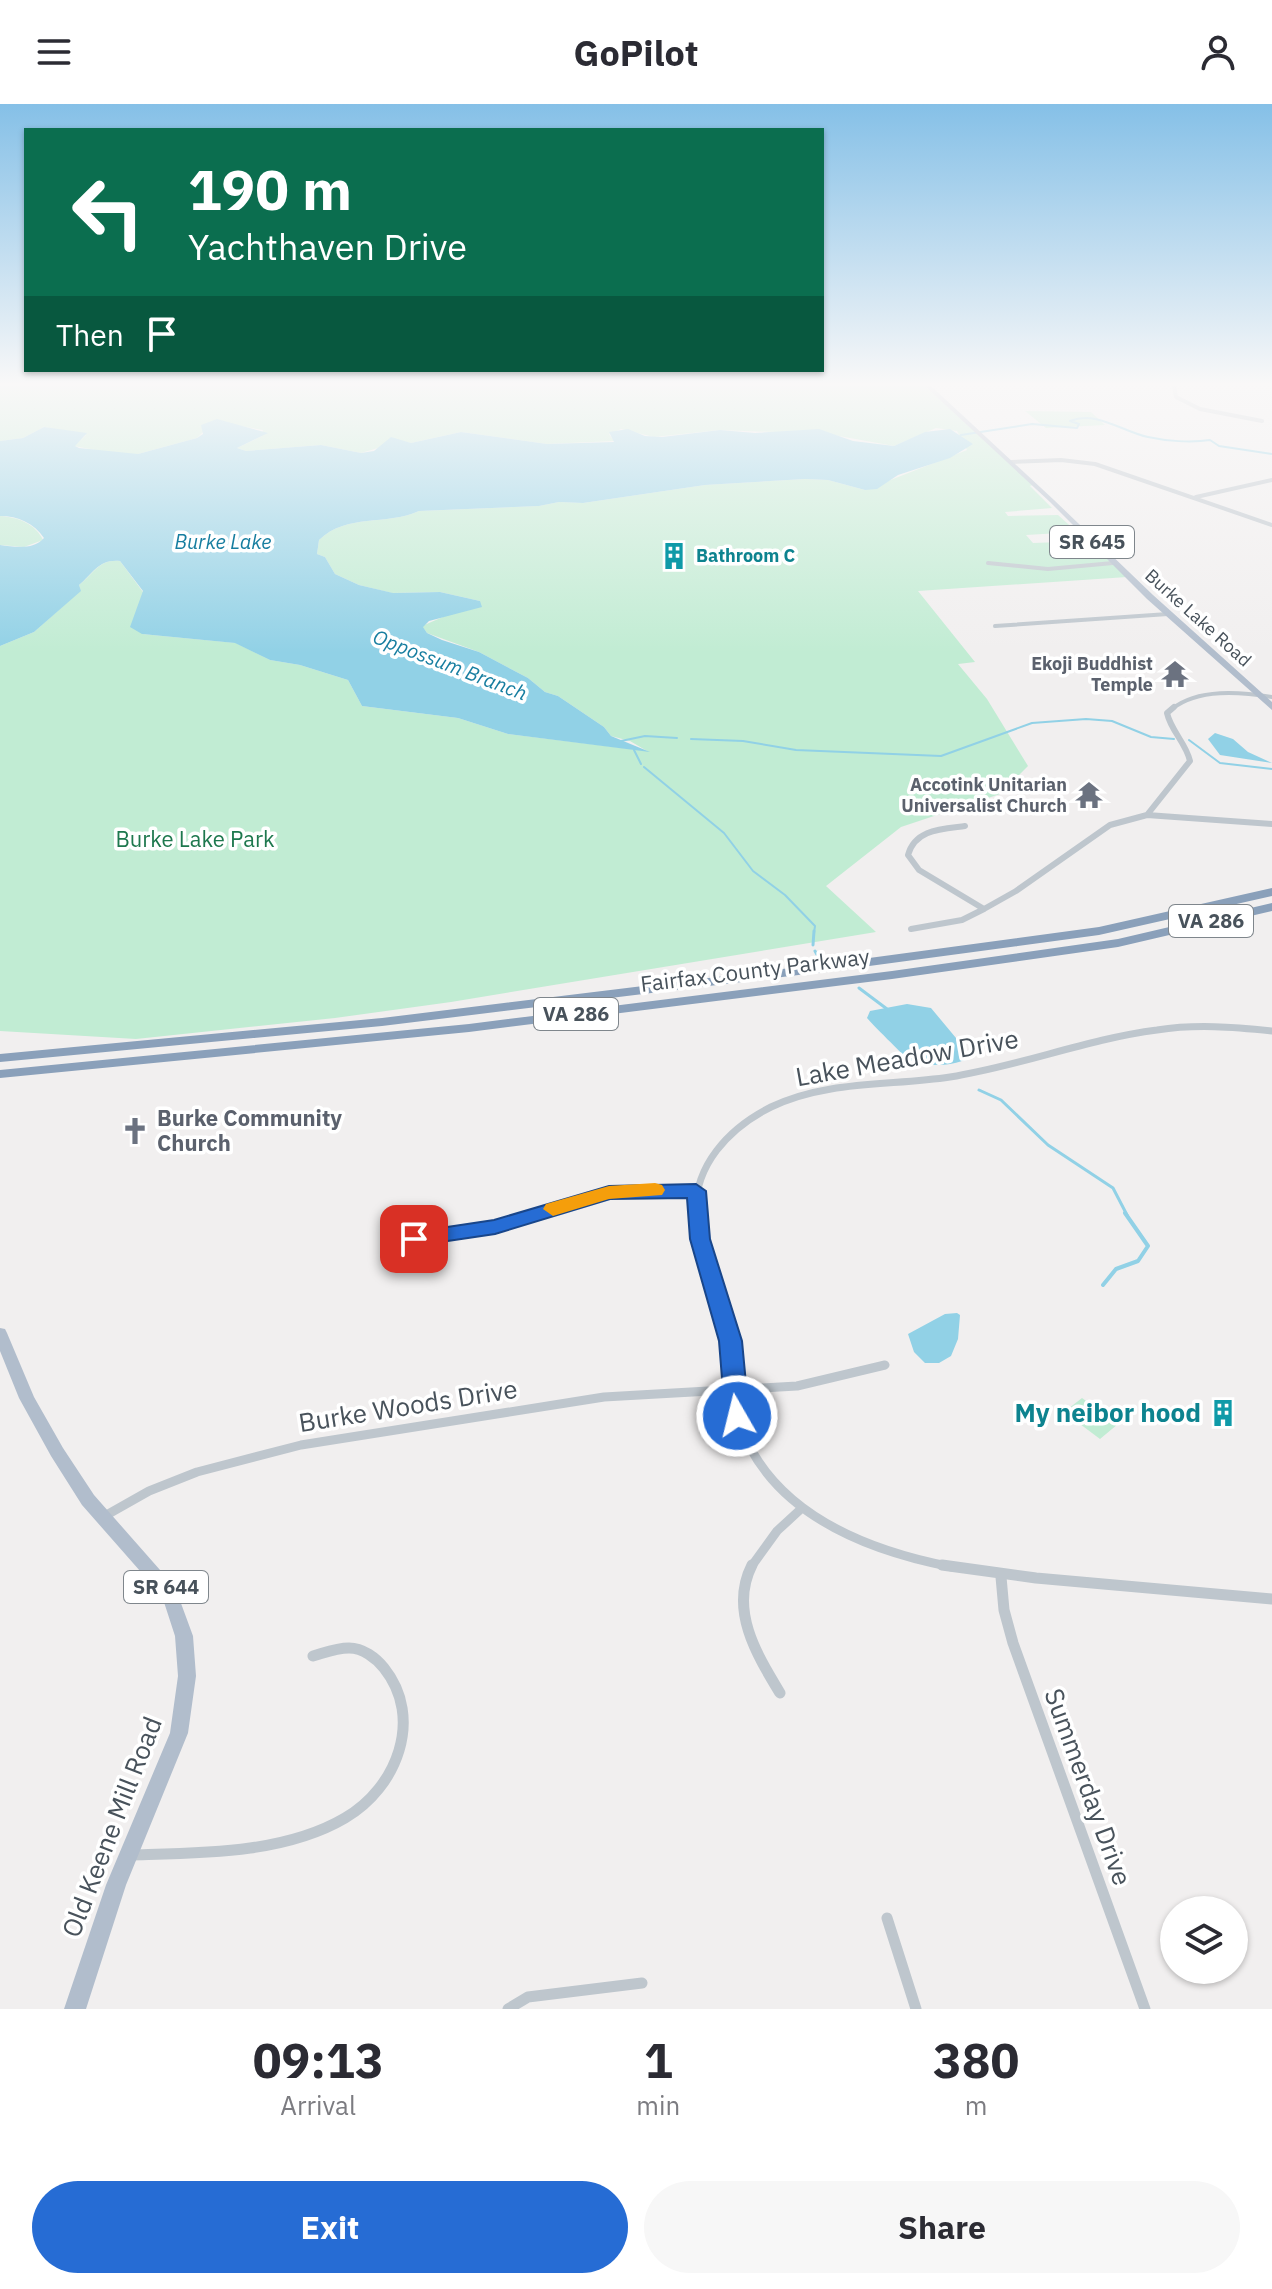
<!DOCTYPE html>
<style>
:root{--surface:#fff;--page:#f7f7f7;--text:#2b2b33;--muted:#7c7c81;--accent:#266cd4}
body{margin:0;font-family:"IBM Plex Sans",sans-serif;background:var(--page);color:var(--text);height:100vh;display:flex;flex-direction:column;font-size:30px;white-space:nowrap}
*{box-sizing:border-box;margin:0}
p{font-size:26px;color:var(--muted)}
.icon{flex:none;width:44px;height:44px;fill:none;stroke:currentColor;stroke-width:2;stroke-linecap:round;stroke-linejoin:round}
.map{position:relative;height:1905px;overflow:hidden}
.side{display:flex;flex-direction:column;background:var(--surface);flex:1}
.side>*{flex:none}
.top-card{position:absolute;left:24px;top:24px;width:800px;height:244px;border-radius:0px;box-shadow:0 2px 6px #0004;background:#0b6e4f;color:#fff;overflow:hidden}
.tools{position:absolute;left:1160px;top:1792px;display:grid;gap:16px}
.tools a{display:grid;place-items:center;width:88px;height:88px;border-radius:50%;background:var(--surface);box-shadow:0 2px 6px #0004;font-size:40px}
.pin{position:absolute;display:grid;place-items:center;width:68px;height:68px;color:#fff;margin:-34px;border-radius:16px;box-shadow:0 4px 12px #0006}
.me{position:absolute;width:88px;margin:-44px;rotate:352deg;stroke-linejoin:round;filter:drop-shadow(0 0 6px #0008)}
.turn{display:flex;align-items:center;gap:28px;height:168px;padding:0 32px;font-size:36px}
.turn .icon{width:104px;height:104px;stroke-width:2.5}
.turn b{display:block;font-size:56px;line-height:68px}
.then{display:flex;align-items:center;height:76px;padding:0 32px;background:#0003;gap:16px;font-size:30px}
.eta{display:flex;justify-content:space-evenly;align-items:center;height:136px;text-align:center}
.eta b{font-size:48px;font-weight:800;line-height:56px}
.button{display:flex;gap:16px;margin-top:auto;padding:16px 32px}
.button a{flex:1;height:92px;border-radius:48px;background:var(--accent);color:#fff;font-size:32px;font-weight:800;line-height:92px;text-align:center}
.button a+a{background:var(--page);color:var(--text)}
header{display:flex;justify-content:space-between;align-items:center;height:104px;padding:0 32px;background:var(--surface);font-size:36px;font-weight:800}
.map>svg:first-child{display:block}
.green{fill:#c1ecd3}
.water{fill:#91d1e6}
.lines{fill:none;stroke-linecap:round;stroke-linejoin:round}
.stream-far2{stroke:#91d1e6;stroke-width:2}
.stream-far1{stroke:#91d1e6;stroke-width:3}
.stream{stroke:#91d1e6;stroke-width:4}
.street-far4{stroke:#bec6cd;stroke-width:4}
.street-far3{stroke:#bec6cd;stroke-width:6}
.street-far2{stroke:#bec6cd;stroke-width:7}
.street-far1{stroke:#bec6cd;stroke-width:9}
.street{stroke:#bec6cd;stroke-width:11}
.primary{fill:#b1bdcc;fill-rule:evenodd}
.highway{fill:#8aa0ba;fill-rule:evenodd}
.route{fill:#266cd4;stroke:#19468a;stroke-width:2}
.slow{fill:#f59e0b}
.labels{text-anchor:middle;stroke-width:7;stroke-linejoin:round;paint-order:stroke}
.far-culture-label{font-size:18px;font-weight:bold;fill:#0d838f;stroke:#fff;text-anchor:start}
.far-street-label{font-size:18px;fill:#48525b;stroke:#fff}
.far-worship-label{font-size:18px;font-weight:bold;fill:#5b616d;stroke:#fff;text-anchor:end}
.far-water-label{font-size:20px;font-style:italic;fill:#177ea0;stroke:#fff}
.shield{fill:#fff;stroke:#7f868c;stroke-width:2}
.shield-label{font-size:20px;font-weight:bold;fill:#48525b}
.park-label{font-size:22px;fill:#1e784e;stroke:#fff}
.street-label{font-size:22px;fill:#48525b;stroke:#fff}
.worship-label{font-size:22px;font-weight:bold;fill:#5b616d;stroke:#fff;text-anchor:start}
.near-street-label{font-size:26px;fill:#48525b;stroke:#fff}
.near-culture-label{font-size:26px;font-weight:bold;fill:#0d838f;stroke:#fff;text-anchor:end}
</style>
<header><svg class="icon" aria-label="menu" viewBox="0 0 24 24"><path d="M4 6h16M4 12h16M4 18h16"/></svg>GoPilot<svg class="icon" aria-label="person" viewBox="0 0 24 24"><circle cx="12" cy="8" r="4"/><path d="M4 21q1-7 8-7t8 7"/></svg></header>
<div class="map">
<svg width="1272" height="1905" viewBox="0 0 1272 1905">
<rect width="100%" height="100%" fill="#f1efef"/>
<path class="green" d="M0 282H925L1033 381 1030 382 1052 404 1005 408 1008 412 1058 411 1077 428 1026 431 1033 439 1089 437 1127 473 918 487 975 558 958 560 987 595 1028 662 1000 690 901 723 826 782 876 828 451 898 335 914 136 935 0 927V542L34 528 80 487 79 481C94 470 98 455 120 457L143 488 142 530 236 539 270 556 300 561 348 576 362 602 458 614 508 630 647 647 630 637 611 632 604 623 558 592 545 588 528 574 479 548 427 529 422 522 480 497 440 488 392 489 359 481 335 470 325 453 317 450 319 436C347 409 386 422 419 407L539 402 559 398 583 399 705 381 805 375 828 376 865 386 967 346 957 327 936 324 894 342 828 330 720 326 654 333 621 325 609 330 614 337 547 340 461 328 411 339 402 337 361 349 321 341 246 347 237 344 262 332 263 326 223 319 204 327 197 334 138 350H116L74 342 86 331 44 323 23 334 0 337Z
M1025 307 1091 308 1105 321 1046 324Z
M0 412C18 413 36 420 43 436L24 443 0 441Z
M1082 1294 1118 1320 1100 1335 1064 1308Z"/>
<path class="water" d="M217 315 268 329 237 344 246 347 321 341 361 349 374 347 391 333 411 339 461 328 547 340 614 338 609 328 628 325 645 332 662 333 720 326 755 329 819 325 853 337 894 342 925 328 950 325 973 340 950 354 898 371 877 385 865 386 828 376 805 375 705 381 583 399 559 398 539 402 419 407C386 422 347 409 319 436L317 450 325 453 335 470 359 481 393 489 440 488 480 497 482 503 429 517 423 523 427 529 442 536 479 548 528 574 545 588 558 592 604 623 611 632 650 648 508 630 458 614 362 602 348 576 300 561 270 556 235 539 142 530 130 523 143 487 120 457C98 455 93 470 79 481L81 487 34 528 0 542V441C15 443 34 446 44 434 34 419 18 412 0 412V337L23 334 44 323 87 329 75 342 79 344 138 350 197 334 203 330 201 321Z
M1215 629 1233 635 1248 648 1272 659 1220 651 1208 635Z
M907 900 931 904 971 952C958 963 923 964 908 955 904 952 870 918 867 914L870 907Z
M957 1209 960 1211 958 1235 951 1252 939 1259H925L914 1248 908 1230 945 1210Z"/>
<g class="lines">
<path class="stream-far2" d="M961 331 1032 320 1077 324 1079 320 1070 317C1096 306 1123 328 1148 333 1166 337 1191 339 1210 336L1219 342 1272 350
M691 635 743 637 796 646 941 652 1032 619 1086 615 1112 617 1151 633 1174 635
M1189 636 1220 659 1272 665
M621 637 645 632 677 634
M634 646 641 660
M644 663 724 729 753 767 785 791 815 822 814 829"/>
<path class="stream-far1" d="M813 841 814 827
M815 847 820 856
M859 884 887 905
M979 986 1001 996 1048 1041 1113 1084 1127 1111"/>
<path class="stream" d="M1103 1181 1116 1165 1138 1157 1148 1142 1125 1109"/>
<path class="street-far4" d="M1174 282 1176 293 1200 305 1262 317
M1011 358 1061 356 1095 360 1272 421
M1196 393 1272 376
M988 459 1048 465 1113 459
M995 522 1168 510
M1172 605C1198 584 1241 588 1272 593"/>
<path class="street-far3" d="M1147 711 1190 657C1186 639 1171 627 1167 609L1174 603
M965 722C942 725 915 725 908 751L919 766 984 805
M911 825 962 816 984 805 1016 787 1110 721 1147 711 1272 720"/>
<path class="street-far2" d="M537 1111 609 1089 696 1087
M696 1111C693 1062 729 1024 771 1003 827 976 891 982 950 973 1020 962 1087 935 1157 926 1196 920 1233 923 1272 927"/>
<path class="street-far1" d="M696 1109C700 1150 718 1187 728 1227 734 1255 729 1285 737 1312 766 1407 864 1446 952 1463
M399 1137 495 1123 544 1109
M103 1413 149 1387 197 1368 301 1341 604 1293 797 1282 885 1261
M751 1463 777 1427 802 1404"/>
<path class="street" d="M752 1461C729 1506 757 1551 780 1589
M942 1461 1036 1474 1272 1495
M1001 1473 1004 1506 1013 1539 1145 1905
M131 1751C200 1749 284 1750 345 1714 397 1684 424 1614 384 1564 376 1554 363 1544 349 1544 336 1544 324 1549 313 1552
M887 1814 916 1905
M508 1905 528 1893 642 1879"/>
<path class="primary" d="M925 282H931L1054 396 1153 491 1272 598V606L1147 495 1050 398Z
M0 1224 5 1225 7 1229 34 1293 63 1344 94 1391 175 1483 193 1532 196 1572 188 1629 126 1781 86 1905H64L106 1781 170 1629 178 1572 175 1532 162 1492 82 1401 51 1352 19 1294 0 1247Z"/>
<path class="highway" d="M1272 784V792L1099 831 847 865 382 922 0 958V950L382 914 847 857 1099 823Z
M1272 799V807L1118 843 892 875 469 928 0 974V966L469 920 892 867 1118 835Z"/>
</g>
<linearGradient id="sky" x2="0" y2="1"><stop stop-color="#85c0e7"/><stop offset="0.51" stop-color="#f9f8f8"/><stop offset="1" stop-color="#f9f8f8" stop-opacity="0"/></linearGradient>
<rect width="1272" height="549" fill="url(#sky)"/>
<path class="route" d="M696 1080 706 1087 710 1135 742 1237 749 1312 745 1319 737 1321 728 1319 725 1312 719 1237 690 1135 687 1094 610 1095 495 1130 414 1142 407 1140 404 1135 407 1130 414 1128 494 1116 609 1082Z"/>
<path class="slow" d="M655 1079 662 1081 665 1086 662 1091 609 1095 553 1112 543 1105 546 1100 609 1082Z"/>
<defs>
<g id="building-bare" transform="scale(2.16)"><path d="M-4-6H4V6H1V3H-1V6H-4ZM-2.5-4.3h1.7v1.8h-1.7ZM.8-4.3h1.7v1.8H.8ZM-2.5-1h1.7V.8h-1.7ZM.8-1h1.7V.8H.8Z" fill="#0f9aa8" stroke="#fff" stroke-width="2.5" paint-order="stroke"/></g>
<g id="temple-bare" transform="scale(2.16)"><path d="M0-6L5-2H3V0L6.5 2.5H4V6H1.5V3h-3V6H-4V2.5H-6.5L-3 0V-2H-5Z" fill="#6b7280" stroke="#fff" stroke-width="2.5" paint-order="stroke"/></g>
<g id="church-bare" transform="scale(2.16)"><path d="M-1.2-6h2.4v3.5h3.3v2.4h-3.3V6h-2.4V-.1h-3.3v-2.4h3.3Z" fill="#6b7280" stroke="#fff" stroke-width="2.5" paint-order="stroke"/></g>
</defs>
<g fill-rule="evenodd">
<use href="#building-bare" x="674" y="452"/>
<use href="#temple-bare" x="1175" y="570"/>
<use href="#temple-bare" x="1089" y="691"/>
<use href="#church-bare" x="135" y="1027"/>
<use href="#building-bare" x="1223" y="1309"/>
</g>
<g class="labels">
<g class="far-culture-label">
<text x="696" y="458">Bathroom C</text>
</g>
<g class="far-street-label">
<text transform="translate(1198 514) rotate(42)" y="6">Burke Lake Road</text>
</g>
<g class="far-worship-label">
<text x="1153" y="566">Ekoji Buddhist<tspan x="1153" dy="21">Temple</tspan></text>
<text x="1067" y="687">Accotink Unitarian<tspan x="1067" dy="21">Universalist Church</tspan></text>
</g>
<g class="far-water-label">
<text x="223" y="445">Burke Lake</text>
<text transform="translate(450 561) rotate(21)" y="7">Oppossum Branch</text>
</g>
<g class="shield">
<rect x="1050" y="422" width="84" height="32" rx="6"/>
<rect x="1169" y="801" width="84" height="32" rx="6"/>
<rect x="534" y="894" width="84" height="32" rx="6"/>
<rect x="124" y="1467" width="84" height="32" rx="6"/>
</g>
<g class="shield-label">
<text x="1092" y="445">SR 645</text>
<text x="1211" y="824">VA 286</text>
<text x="576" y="917">VA 286</text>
<text x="166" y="1490">SR 644</text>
</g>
<g class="park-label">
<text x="195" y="743">Burke Lake Park</text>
</g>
<g class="street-label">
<text transform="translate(755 866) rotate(-7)" y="8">Fairfax County Parkway</text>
</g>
<g class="worship-label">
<text x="157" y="1022">Burke Community<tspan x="157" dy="25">Church</tspan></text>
</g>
<g class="near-street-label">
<text transform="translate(907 954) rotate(-10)" y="9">Lake Meadow Drive</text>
<text transform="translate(408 1302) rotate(-9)" y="9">Burke Woods Drive</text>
<text transform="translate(1088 1683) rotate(70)" y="9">Summerday Drive</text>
<text transform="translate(112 1723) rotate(-69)" y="9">Old Keene Mill Road</text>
</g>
<g class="near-culture-label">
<text x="1201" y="1318">My neibor hood</text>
</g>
</g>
</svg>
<div class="tools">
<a><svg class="icon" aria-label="layers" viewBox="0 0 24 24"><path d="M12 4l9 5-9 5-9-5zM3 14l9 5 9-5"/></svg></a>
</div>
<div class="pin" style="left:414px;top:1135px;background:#d93025"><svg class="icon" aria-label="arrive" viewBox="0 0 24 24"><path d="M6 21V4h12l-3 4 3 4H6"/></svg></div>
<svg class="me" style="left:737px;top:1312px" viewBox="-20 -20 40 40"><circle r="17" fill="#266cd4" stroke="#fff" stroke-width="3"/><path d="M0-11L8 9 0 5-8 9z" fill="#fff"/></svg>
<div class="top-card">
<div class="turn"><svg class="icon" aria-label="left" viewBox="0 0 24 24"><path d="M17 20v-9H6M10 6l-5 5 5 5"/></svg><div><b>190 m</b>Yachthaven Drive</div></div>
<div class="then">Then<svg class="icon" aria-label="arrive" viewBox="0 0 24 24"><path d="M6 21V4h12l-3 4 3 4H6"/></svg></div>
</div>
</div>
<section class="side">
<div class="eta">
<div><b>09:13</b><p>Arrival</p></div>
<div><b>1</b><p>min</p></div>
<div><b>380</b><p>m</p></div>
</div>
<div class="button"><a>Exit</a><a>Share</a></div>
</section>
